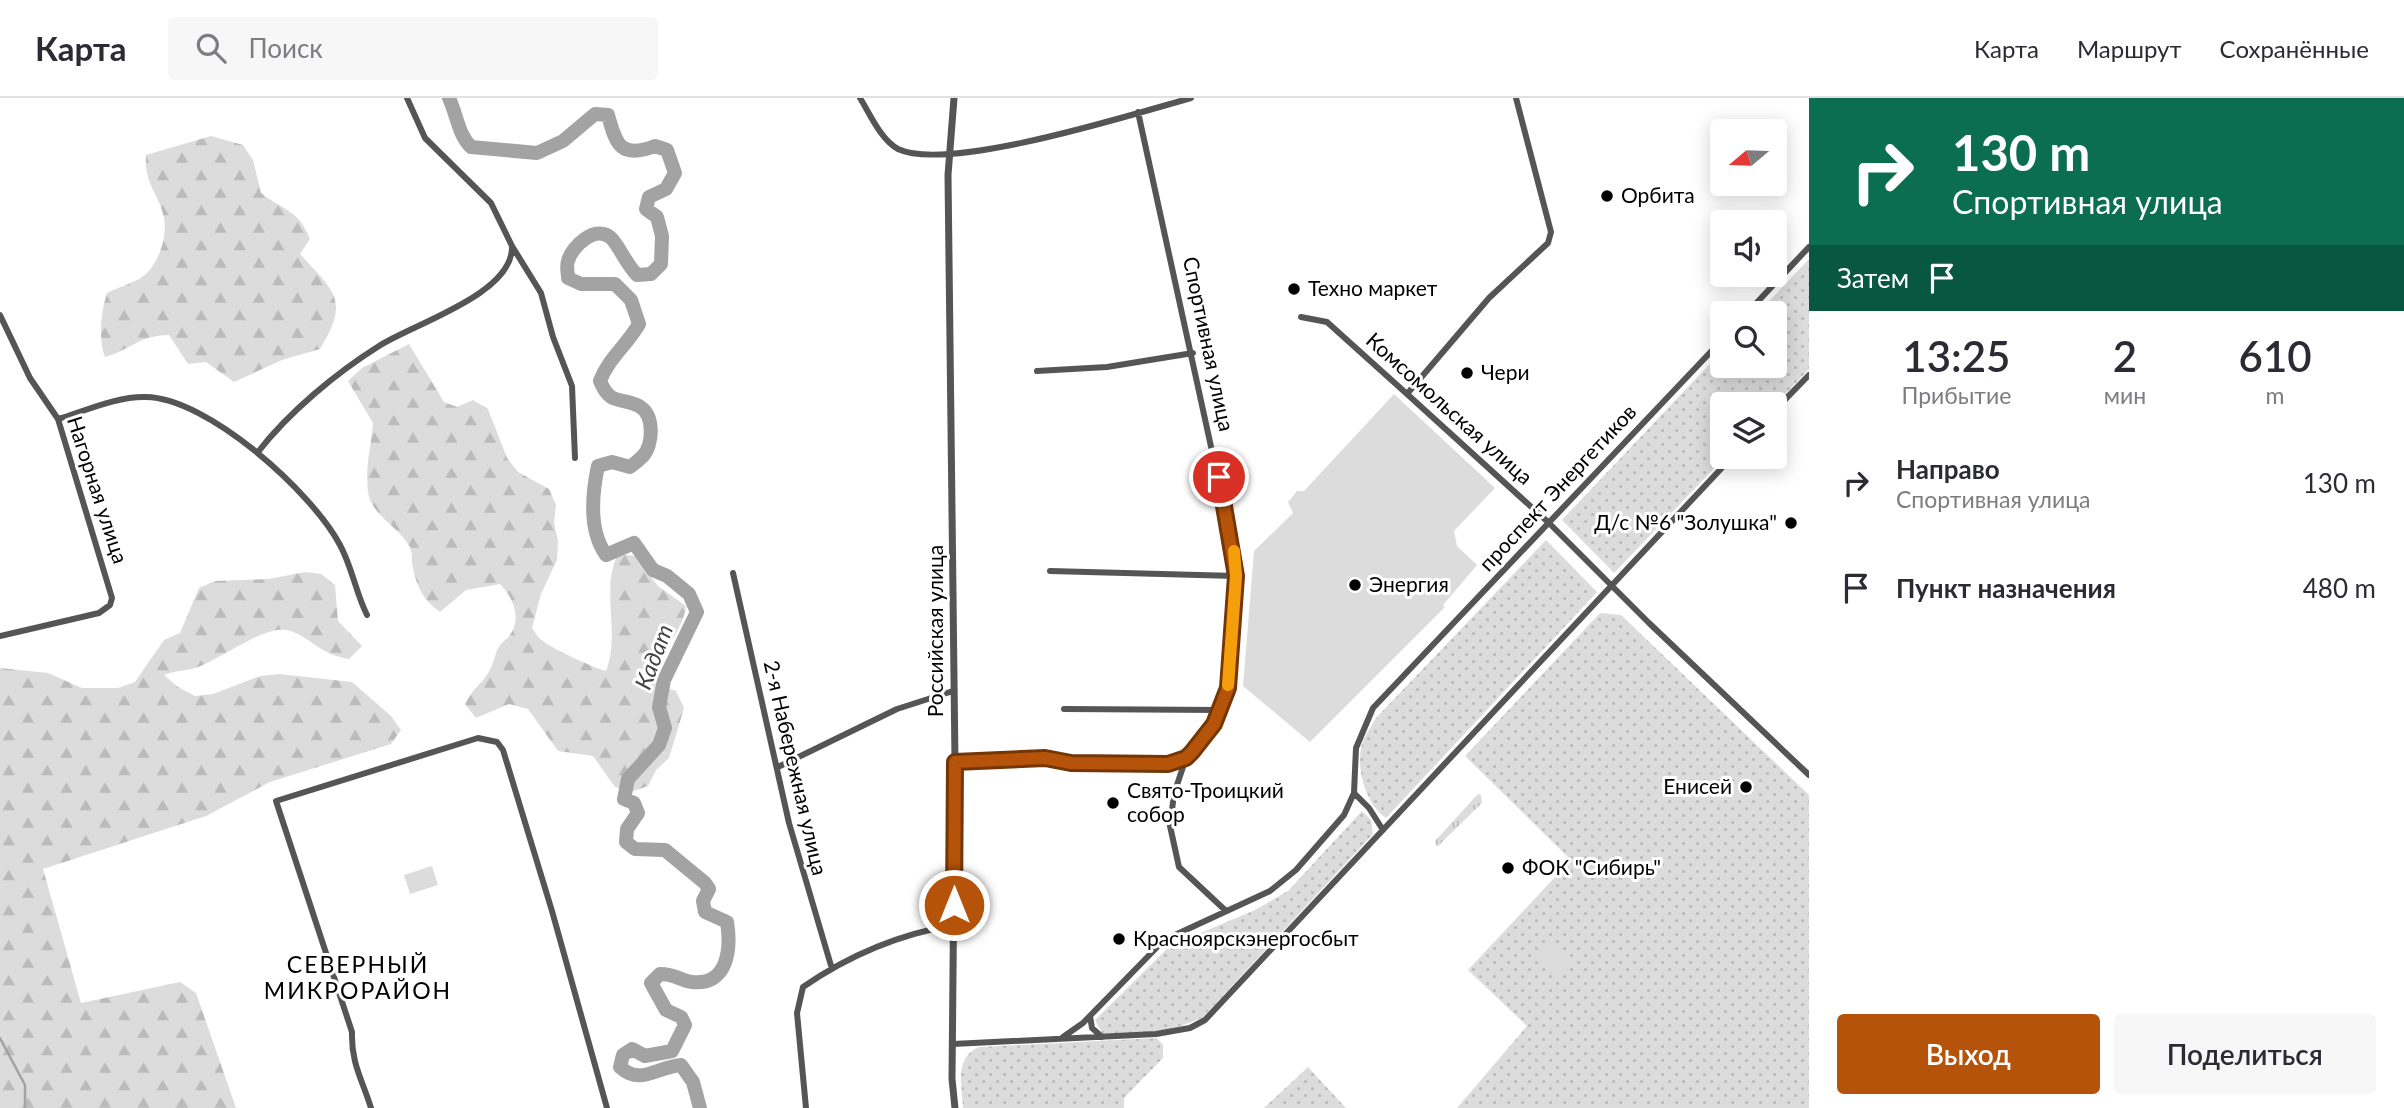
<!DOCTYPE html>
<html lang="ru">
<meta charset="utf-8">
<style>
:root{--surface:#fff;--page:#f7f7f7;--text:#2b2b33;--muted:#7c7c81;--line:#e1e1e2;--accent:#b45309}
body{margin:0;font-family:Lato,sans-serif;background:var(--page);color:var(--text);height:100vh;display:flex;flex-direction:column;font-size:26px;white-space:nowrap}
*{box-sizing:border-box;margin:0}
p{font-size:23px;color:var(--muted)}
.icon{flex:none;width:38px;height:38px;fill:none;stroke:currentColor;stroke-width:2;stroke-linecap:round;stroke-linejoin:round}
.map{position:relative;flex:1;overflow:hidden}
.panel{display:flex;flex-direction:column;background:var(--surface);width:595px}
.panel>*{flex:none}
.hud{background:#0b6e4f;color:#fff;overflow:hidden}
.needle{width:46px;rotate:251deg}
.controls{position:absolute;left:1710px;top:21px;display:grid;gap:14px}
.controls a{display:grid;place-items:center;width:77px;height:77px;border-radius:7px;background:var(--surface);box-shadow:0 4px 18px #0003;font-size:35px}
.pin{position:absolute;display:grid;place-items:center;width:60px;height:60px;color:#fff;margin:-30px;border:4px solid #fff;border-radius:50%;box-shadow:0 2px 7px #0007}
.me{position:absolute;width:77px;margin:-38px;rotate:0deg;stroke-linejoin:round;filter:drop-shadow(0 0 5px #0008)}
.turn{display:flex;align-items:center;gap:24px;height:147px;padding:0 28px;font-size:32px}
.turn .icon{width:91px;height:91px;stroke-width:2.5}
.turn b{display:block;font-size:49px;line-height:60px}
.then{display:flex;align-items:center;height:66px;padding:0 28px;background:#0003;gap:14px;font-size:26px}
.eta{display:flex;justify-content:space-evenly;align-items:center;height:119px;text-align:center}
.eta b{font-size:42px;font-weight:600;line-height:49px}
.action{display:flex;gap:14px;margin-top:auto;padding:14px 28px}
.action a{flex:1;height:80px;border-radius:7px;background:var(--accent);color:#fff;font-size:28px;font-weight:600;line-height:80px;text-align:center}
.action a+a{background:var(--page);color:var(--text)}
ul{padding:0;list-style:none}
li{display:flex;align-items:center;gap:21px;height:105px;padding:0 28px}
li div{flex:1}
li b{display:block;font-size:26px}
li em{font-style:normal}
header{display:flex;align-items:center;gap:42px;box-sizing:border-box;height:98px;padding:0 35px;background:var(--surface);border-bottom:2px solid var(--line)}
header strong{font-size:33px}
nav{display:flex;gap:38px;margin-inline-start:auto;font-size:24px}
.search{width:490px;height:63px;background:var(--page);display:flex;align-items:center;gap:18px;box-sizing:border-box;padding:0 24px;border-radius:7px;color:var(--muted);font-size:26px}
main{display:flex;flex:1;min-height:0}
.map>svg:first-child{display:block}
.grass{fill:url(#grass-tufts)}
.forest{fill:url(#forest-firs)}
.park{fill:url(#park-dots)}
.garden{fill:#dcdcdc}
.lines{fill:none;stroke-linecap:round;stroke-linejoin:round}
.stream{stroke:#a3a3a3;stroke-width:2.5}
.river{stroke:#a3a3a3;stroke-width:14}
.minor{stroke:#555;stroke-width:6}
.tertiary{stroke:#555;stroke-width:7}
.route-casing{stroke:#753606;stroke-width:18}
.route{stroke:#b45309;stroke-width:12}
.slow{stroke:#f59e0b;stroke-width:12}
.poi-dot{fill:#000;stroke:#fff;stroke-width:2.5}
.labels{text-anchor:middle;stroke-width:6;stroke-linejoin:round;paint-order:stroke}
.poi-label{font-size:21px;fill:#000;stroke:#fff;text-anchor:start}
.street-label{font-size:21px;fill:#000;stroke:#fff}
.water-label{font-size:23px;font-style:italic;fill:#444;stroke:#fff}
.neighbourhood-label{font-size:23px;letter-spacing:2px;fill:#000;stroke:#fff}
</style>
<header>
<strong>Карта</strong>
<div class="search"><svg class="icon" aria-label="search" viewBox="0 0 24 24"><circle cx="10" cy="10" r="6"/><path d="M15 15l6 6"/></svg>Поиск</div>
<nav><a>Карта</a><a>Маршрут</a><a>Сохранённые</a></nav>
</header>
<main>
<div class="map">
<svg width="1809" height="1010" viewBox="0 0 1809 1010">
<defs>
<pattern id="grass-tufts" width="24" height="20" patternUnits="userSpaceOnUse" patternTransform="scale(1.75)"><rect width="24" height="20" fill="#dcdcdc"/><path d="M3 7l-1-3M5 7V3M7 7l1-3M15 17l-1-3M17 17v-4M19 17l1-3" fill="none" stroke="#bbb"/></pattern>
<pattern id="forest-firs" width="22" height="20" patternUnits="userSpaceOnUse" patternTransform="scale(1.75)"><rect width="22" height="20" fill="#dcdcdc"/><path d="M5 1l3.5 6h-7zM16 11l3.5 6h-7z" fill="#bbb"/></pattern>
<pattern id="park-dots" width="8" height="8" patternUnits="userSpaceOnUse" patternTransform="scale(1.75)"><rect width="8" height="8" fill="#dcdcdc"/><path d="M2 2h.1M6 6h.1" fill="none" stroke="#bbb" stroke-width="1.8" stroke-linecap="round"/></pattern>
</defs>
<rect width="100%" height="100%" fill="#fff"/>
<path class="grass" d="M1478 696 1481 697 1482 705 1437 749 1435 743Z"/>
<path class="forest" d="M211 38 243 47 253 62 261 95C284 113 299 112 310 141L300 156C333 193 351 201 320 251L282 262 234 284 206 264 188 266 169 237C139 237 131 252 105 259 98 242 101 213 107 195 118 189 132 186 142 179 158 168 168 139 164 120 159 95 144 87 146 57Z
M409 246 444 304 457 309 473 302 488 311 507 360 518 374 549 391 556 407 554 425 558 443 557 462 541 496 532 530C535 534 538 540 543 543 553 551 594 570 606 573 621 536 600 491 618 456L635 458 658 488 686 508C681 543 653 552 659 588L676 593 684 610 669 660 656 672 648 688 631 694 615 689 593 658 558 653 528 611 509 606 476 620 465 606C472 591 480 588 488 575 494 567 494 557 499 549 501 544 507 542 510 537 522 520 513 499 500 486L466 492 440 514C424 503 417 490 413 470 411 463 413 456 410 449 399 429 371 417 368 394 365 367 371 351 373 325L348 283 362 270Z
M305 474 321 476 335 487 338 523 362 548 349 561C317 556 310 537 286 532 267 527 221 560 201 568 189 573 176 572 164 577L178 589 195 598 213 596 260 578 279 576 352 584 391 618 401 632 391 646 270 684 206 718 43 771 81 905 180 884 196 895 236 1010H0V570L48 575 82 590H118L135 584 164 542 180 535 199 490 215 483 269 481Z"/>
<path class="park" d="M1809 161V271L1775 307 1722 306V359H1725L1614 475 1562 422 1722 253V268H1774V215H1758Z
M1546 442 1597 494 1386 720C1366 706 1357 674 1361 650 1363 640 1371 629 1376 620Z
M1600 515 1621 517 1809 697V1010H1457L1527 928 1468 872 1571 762 1465 658Z
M1362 713 1371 722 1373 736 1203 919C1179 931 1129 943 1102 935L1095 922 1170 848 1255 812 1288 793Z
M1157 940 1163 947V960L1124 1000V1010H963C962 987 954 960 979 949Z
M1308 969 1346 1010H1264Z"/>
<path class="garden" d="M1394 296 1495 390 1454 433 1457 448 1477 467 1443 507 1445 509 1310 644 1243 588 1254 453 1293 415 1288 404 1297 393H1304Z
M432 768 438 787 410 796 404 777Z
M1549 846 1572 867 1561 879 1538 858Z"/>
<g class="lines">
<path class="stream" d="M0 940 25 987V1010"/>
<path class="river" d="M449 0C457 17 458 36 471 49L537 55 563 43 595 16 608 17C616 47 621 61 655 48L667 52 675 75 666 91 649 99 646 111 657 119 662 138 661 166 651 176 637 177C626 166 618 146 611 140 596 126 572 148 568 163 566 167 568 175 568 180L581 186H615L631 202 639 226C627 247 608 261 600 283 611 309 620 298 639 308 655 317 653 347 643 358 639 362 634 366 630 369L612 364 598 368C592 396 589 433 606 457L634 445 653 472 667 478 689 496 697 514 664 582 659 609 665 630 659 647 628 681 624 701 634 705 638 715 627 731 626 744 635 751 665 752 705 785 709 791 703 803 705 814 727 824C731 849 729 888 692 884 681 883 676 876 660 876L651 885 666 912 681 919 685 927 672 953 645 958 632 951 623 957 620 969C641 988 656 969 681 967L693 984 700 1010"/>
<path class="minor" d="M407 0 425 40 491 105 512 148 541 195 553 239 572 288 575 360
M860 0C870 16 881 42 898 51 948 75 1133 16 1191 0
M1747 215 1809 149
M0 217 30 280 58 321 112 500 110 507 99 515 0 538
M1301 219 1327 224 1407 296 1549 425 1649 525 1809 677
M1037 273 1107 269 1193 255
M1407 296 1489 200 1548 145 1551 134 1516 0
M1774 313 1809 277
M58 321C85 313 117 298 146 299 208 300 312 394 340 447 352 469 356 495 367 517
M258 354C289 314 336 275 379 248 413 226 511 197 512 150
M1050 473 1236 478
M733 475 789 725 832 871
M1064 611 1221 612
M1186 660 1174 696 1170 728 1179 769 1226 813
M955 664 1045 660 1071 665 1169 666 1186 660 1214 626 1226 601 1236 478 1234 454 1138 14
M778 669 897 611 953 593
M1354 695 1369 710 1383 732
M1090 918 1092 930 1102 939
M1063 939 1083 925 1164 842 1270 793 1296 772 1344 717 1354 695 1356 650 1373 610 1722 242
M953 946 1156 936 1190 930 1205 922 1732 359
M371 1010C362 981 351 965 352 934L276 703 478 640 497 644 503 652 552 813 607 1010
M806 1010 797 915 803 889C848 858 900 836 954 827"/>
<path class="tertiary" d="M954 0 948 77 955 664 952 981 955 1010"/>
</g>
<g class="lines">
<g class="route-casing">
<path id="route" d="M954 807 955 664 1045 660 1071 665 1168 666 1186 660 1192 654 1214 626 1228 590 1236 478 1219 379"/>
</g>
<use href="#route" class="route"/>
<path class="slow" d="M1228 587 1236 478 1234 453"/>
</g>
<g class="poi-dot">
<circle cx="1607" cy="98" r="7"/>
<circle cx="1294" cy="191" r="7"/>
<circle cx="1467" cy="275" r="7"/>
<circle cx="1791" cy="425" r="7"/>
<circle cx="1355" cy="487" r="7"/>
<circle cx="1746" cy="689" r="7"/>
<circle cx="1113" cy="705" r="7"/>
<circle cx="1508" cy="770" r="7"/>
<circle cx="1119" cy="841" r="7"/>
</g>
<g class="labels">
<g class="poi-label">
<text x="1621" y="105">Орбита</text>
<text x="1308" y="198">Техно маркет</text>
<text x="1481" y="282">Чери</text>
<text x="1777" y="432" text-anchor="end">Д/с №6 "Золушка"</text>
<text x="1369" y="494">Энергия</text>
<text x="1732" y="696" text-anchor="end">Енисей</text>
<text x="1127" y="700">Свято-Троицкий<tspan x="1127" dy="24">собор</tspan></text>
<text x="1522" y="777">ФОК "Сибирь"</text>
<text x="1133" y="848">Красноярскэнергосбыт</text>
</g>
<g class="street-label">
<text transform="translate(1208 246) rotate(78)" y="7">Спортивная улица</text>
<text transform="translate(1449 311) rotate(42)" y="7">Комсомольская улица</text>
<text transform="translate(1558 390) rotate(-47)" y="7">проспект Энергетиков</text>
<text transform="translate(97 392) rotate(72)" y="7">Нагорная улица</text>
<text transform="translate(936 533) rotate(-90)" y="7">Российская улица</text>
<text transform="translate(795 670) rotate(77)" y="7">2-я Набережная улица</text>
</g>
<g class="water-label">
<text transform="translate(654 559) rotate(-69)" y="8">Кадат</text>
</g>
<g class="neighbourhood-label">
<text x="358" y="875">СЕВЕРНЫЙ<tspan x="358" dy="26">МИКРОРАЙОН</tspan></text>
</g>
</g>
</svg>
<div class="controls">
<a><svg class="needle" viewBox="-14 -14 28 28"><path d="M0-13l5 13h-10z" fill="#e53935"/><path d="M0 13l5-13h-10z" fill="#7c7c81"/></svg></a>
<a><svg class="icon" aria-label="sound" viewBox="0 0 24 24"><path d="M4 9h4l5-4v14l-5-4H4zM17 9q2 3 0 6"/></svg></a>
<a><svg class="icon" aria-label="search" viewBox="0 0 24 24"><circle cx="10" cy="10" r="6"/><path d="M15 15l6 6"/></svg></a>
<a><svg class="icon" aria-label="layers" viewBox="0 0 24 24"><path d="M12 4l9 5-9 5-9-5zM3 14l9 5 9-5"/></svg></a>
</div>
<div class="pin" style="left:1219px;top:379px;background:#d93025"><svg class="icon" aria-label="arrive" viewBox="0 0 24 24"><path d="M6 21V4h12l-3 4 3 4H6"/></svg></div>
<svg class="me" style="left:954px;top:807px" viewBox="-20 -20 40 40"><circle r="17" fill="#b45309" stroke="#fff" stroke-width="3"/><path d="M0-11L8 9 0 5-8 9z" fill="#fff"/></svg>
</div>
<section class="panel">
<div class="hud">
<div class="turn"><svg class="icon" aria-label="right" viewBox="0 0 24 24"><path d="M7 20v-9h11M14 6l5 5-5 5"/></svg><div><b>130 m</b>Спортивная улица</div></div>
<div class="then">Затем<svg class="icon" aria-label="arrive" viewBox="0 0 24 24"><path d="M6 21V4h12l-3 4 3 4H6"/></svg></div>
</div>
<div class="eta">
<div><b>13:25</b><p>Прибытие</p></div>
<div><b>2</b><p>мин</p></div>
<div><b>610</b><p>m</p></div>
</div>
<ul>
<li><svg class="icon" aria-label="right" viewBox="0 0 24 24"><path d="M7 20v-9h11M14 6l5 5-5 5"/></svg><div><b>Направо</b><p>Спортивная улица</p></div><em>130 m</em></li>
<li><svg class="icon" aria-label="arrive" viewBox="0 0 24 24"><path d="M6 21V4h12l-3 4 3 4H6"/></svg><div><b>Пункт назначения</b></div><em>480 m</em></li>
</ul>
<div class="action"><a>Выход</a><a>Поделиться</a></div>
</section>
</main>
